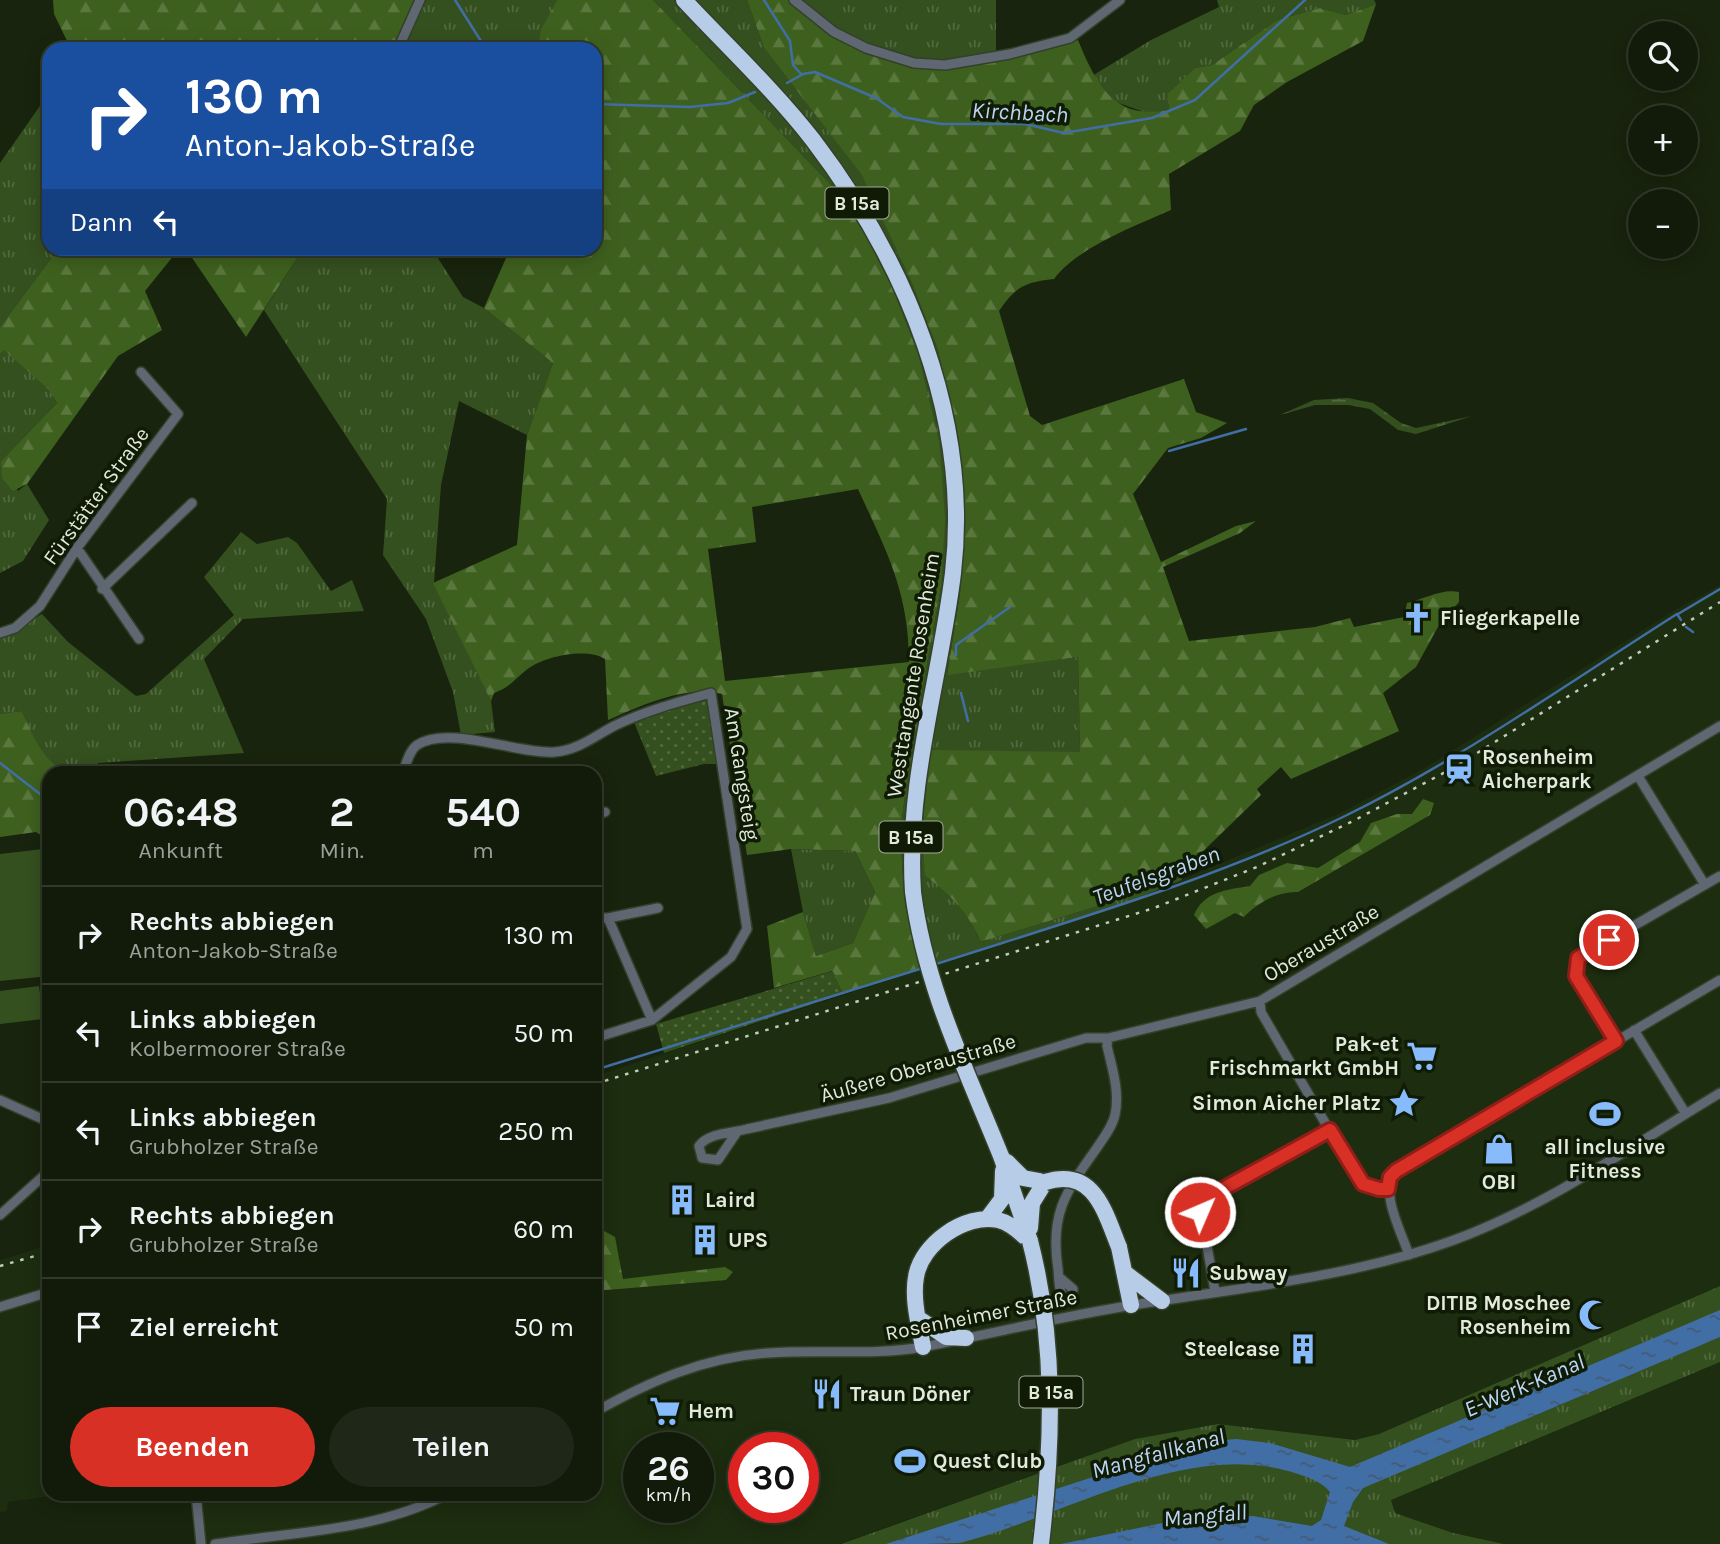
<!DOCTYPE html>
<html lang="de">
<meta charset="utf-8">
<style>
:root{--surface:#121b0a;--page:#1f2818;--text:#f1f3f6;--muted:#9ca19c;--line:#31392b;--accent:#d93025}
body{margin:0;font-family:Karla,sans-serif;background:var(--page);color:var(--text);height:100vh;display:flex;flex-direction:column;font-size:26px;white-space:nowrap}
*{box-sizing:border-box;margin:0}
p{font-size:23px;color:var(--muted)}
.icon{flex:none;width:38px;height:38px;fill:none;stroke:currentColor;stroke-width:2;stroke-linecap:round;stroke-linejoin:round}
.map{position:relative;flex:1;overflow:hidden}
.panel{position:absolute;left:42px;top:766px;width:560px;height:735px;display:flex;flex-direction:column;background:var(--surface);border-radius:21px;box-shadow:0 4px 18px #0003,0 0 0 2px var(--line)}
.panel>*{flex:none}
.guide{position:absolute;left:42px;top:42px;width:560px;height:214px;border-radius:21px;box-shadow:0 4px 18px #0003,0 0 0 2px var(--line);background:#1a4fa0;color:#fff;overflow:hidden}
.controls{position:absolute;left:1628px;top:21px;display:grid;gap:14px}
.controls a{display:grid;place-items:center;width:70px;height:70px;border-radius:50%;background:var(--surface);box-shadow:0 4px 18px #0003,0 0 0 2px var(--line);font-size:35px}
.speed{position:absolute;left:623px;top:1432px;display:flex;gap:14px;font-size:35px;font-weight:700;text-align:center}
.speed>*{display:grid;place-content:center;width:91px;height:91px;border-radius:50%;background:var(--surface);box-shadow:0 4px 18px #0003,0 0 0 2px var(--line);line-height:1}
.speed small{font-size:18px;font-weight:400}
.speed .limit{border:10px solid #d22;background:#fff;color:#111}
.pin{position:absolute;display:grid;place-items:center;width:60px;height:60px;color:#fff;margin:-30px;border:4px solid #fff;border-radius:50%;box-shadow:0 2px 7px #0007}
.me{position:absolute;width:77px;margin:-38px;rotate:45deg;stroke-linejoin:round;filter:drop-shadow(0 0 5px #0008)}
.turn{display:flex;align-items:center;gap:24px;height:147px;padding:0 28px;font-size:32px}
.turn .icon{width:91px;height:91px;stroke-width:2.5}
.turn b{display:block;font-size:49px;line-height:60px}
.then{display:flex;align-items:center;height:66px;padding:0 28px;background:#0003;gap:14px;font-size:26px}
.eta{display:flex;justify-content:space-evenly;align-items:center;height:119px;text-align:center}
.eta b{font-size:42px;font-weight:700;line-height:49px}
.action{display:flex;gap:14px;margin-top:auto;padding:14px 28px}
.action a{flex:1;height:80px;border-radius:42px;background:var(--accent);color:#fff;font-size:28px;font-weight:700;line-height:80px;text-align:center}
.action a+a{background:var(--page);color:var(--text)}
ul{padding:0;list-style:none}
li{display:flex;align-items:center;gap:21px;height:98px;padding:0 28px;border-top:2px solid var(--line)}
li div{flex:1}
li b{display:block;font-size:26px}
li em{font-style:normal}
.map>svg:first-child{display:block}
.built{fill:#1d2d0f;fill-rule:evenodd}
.grass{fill:url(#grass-tufts)}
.forest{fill:url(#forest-firs);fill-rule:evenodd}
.wetland{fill:url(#wetland-marsh)}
.garden{fill:url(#garden-dots)}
.pitch{fill:#35501f}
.water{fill:url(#water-ripples)}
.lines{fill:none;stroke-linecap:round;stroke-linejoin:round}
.stream{stroke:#426ea6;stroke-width:2.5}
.street-casing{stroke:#34402a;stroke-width:12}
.highway-casing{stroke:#34402a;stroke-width:19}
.street{stroke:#5f6772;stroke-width:9}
.highway{stroke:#b7cce7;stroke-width:16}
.rail{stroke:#c2cbbb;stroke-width:2.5;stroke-dasharray:3.5 7;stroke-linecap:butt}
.highway-bridge-casing{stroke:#34402a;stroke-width:19;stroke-linecap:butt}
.highway-bridge{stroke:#b7cce7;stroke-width:16}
.route-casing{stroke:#8d1f18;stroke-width:18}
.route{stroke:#d93025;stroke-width:12}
.labels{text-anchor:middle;stroke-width:7;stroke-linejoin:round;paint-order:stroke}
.shield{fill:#0f1b05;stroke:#a2ac9b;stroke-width:2}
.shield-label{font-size:19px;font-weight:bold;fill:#e1eadb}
.street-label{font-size:21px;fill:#e1eadb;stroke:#0f1b05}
.poi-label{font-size:21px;font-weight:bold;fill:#e1eadb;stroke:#0f1b05;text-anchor:start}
.water-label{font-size:23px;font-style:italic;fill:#bcd5f6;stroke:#0f1b05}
</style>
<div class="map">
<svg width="1720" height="1544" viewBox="0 0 1720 1544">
<defs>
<pattern id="grass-tufts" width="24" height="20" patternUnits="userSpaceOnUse" patternTransform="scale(1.75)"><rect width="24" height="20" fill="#35501f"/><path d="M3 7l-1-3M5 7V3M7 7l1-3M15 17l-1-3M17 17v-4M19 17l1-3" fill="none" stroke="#52693f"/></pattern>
<pattern id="forest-firs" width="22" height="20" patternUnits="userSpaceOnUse" patternTransform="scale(1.75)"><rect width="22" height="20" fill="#3e601e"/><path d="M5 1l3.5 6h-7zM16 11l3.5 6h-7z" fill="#5a773e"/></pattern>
<pattern id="wetland-marsh" width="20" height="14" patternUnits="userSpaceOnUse" patternTransform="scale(1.75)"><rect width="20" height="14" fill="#35501f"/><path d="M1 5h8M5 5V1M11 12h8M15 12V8" fill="none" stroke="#52693f"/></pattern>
<pattern id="garden-dots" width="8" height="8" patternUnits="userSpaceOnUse" patternTransform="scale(1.75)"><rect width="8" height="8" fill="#35501f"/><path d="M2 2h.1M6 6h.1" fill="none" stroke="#52693f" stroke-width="1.8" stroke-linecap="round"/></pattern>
<pattern id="water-ripples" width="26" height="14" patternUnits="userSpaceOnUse" patternTransform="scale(1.75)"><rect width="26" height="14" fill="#426ea6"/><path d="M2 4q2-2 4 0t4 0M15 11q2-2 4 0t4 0" fill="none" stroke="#435a74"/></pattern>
</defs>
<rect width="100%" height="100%" fill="#18240d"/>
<path class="built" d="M1720 585V1286L1379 1434 1355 1440 1218 1424 1135 1439 839 1544H201L196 1495 595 1494V1076L1126 903 1340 813 1423 769 1675 610ZM639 1447H698V1507H639ZM744 1447H803V1507H744Z
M49 1245 51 1496 8 1502 7 1511 0 1512V1260Z
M1720 1362V1544H1504L1453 1533 1395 1513 1391 1500Z"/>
<path class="grass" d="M415 0H557L542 30 538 49H394Z
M653 0H747L764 48 862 174 911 281 938 350 958 437 965 520 960 594 947 674 1078 657 1080 752 925 876C950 895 968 912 981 942L1124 898 1180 874 1182 880 1126 903 919 968 905 904 900 833 911 752 941 587 891 285 864 233 837 191Z
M794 0H996V56L943 66 863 48Z
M1217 0H1374L1376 4 1346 15 1320 8 1277 20 1212 65 1195 68 1167 94 1169 110 1150 114 1110 100 1092 76 1151 40 1219 7Z
M49 93V248L58 249 0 327V163Z
M303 249H432L463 297 484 308 553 363 527 435 459 401 441 485 434 583 491 701 495 732 461 735 453 692 426 619 383 555 387 499 264 310Z
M4 349 49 390 57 403 1 461 18 491 27 484 49 520 23 561 0 573V354Z
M241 532 257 544 288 537 297 543 331 591 352 580 364 611 243 619 204 659 244 753 98 763V773C89 773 77 775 69 773 43 768 31 732 22 711L0 714V638L42 614 68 642 136 696 146 694 234 615 204 577Z
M791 849 855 851 875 892 853 943 816 956 803 912Z
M1720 1286V1362L1391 1500 1395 1513 1453 1533 1504 1544H841L1135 1439 1218 1424 1355 1440 1379 1434Z"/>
<path class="forest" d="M53 0H415L394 49H71L54 14Z
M557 0H653L837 191 864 233 891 285 918 354 939 441 945 519 941 587 911 752 900 833 905 904 919 968 843 994 832 971 774 988 767 926 803 912 816 956 853 943 875 892 855 851 791 849 747 855 722 694C685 685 643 705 608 720L605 659C587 647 542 656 525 671 514 680 509 688 494 693L491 701 433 583 517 545 527 435 553 363 484 308 510 249 595 248V49H538L541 30ZM858 489C886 550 909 592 909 662L725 681 708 549 756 542 752 507Z
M747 0H794L863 48 943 66 1078 40C1096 84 1114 121 1169 110L1167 94 1195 68 1212 65 1277 20 1320 8 1346 15 1376 4 1363 41 1287 82 1254 105 1240 131 1169 174 1171 210C1135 226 1078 247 1054 279 1025 282 1015 287 999 311L1030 416 1042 425 1184 379 1196 412 1227 423 1201 438 1168 448 1133 494 1161 562 1236 526 1256 521 1240 533 1163 567 1189 641 1315 627 1350 618 1354 627 1404 617 1407 603C1424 599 1443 588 1459 592V602L1439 625 1416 667 1383 693 1399 731 1291 779 1281 767 1257 789 1261 795 1195 859 1181 866 1180 874 1124 898 981 942C968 912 950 895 925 876L922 832 931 750 1080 752 1078 657 947 675 960 594 965 520 958 437 938 350 911 281 862 175 764 48Z
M58 249H179L145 291 162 330 118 356 27 484 13 491 2 478 1 461 57 403 49 390 4 350 0 354V327Z
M186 249H303L246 337Z
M22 711C33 736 42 761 68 773L49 774V854L44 837 36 832 0 837V714Z
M1423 799 1434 803 1430 815 1298 892C1278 891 1257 903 1244 917L1235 913 1206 929 1194 915C1204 891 1227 890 1250 886L1259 875 1287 863 1318 868 1360 842 1371 823 1397 814H1412Z
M595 1226 615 1237 623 1279 725 1267 733 1272 726 1280 595 1291Z"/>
<path class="wetland" d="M1348 398 1373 403 1401 423 1416 428 1472 416 1416 434 1398 430 1370 409 1348 405H1315L1280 415 1314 400Z"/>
<path class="garden" d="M707 700 719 764H704L656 776 634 722 651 714Z
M833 971 843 994 664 1053 656 1024Z"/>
<path class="pitch" d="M43 849 49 901V976L0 981V854Z
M39 986 43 1019 0 1024V991Z"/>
<path class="water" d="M1720 1310V1337L1363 1488 1353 1502 1344 1526 1389 1544H1061L1182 1519 1253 1516 1312 1526 1321 1520 1330 1492C1322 1482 1310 1478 1298 1474 1190 1437 1065 1516 960 1543 938 1544 909 1544 886 1544L1198 1443 1236 1439 1270 1443 1350 1467Z"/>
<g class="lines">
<path class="stream" d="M455 0 486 49
M764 0 790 41 793 65 802 75
M787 83 803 74 815 72 876 98 903 117 941 124H1025L1064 133 1152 118 1195 100 1305 0
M595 104 690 107 728 103 755 92
M1169 451 1246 429
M1678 614 1720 589
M1686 627 1693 632
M956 655V645L1010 607
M961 693 968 721
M0 763 49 801
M936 964C1073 920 1213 880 1343 817 1460 760 1568 683 1677 614L1681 620
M595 1070 923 968"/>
<g class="street-casing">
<path id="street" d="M794 0 834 32 866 48 914 63 945 65 1010 54 1070 38 1120 0
M398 49 420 0
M77 548 139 639
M102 589 192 503
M0 633 15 628 40 606 77 548 178 414 141 372
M402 774C406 765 409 751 417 745 449 724 519 755 555 752 578 750 595 736 614 726 645 711 678 702 711 693L747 929 731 957 652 1020 595 1038
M1638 776 1705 885
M595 815 605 812
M595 918H608L652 1020
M608 918 658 908
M1260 1001 1261 1012 1357 1178 1371 1188 1389 1189
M1634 1030 1686 1114
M1616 1041 1576 976 1578 958 1720 876
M0 1100 49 1122
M737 1132 718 1160 702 1158 699 1146C708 1133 732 1133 747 1129L889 1098 1086 1038H1108
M0 1215 49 1171
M1409 1255C1402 1233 1378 1190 1396 1171L1720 980
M1059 1277 1073 1289 1072 1298 1066 1299C1058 1292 1059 1279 1058 1269 1050 1216 1064 1194 1094 1152 1102 1140 1112 1128 1115 1115 1120 1091 1112 1068 1107 1046L1108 1038 1260 1001 1720 726
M1215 1291 1201 1212 1202 1202 1330 1130
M0 1307 49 1292
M595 1412C650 1381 705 1357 768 1353 820 1349 871 1356 923 1347 991 1334 1059 1317 1127 1306 1237 1288 1350 1278 1454 1240 1547 1206 1635 1144 1720 1093
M196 1494 201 1544
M215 1544C291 1532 378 1531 447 1494"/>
</g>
<g class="highway-casing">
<path id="highway" d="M684 0C727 46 774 90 813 140 906 262 971 417 953 573 940 680 906 783 913 892
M1001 1156 1030 1241
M1007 1162 1023 1178 1045 1182
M987 1219 1002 1199 1003 1171
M1030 1228 1032 1203 1045 1182
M1119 1247 1131 1305
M1125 1273 1162 1301
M918 1318 946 1337 966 1338
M923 1347C919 1325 912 1299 916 1277 921 1244 965 1213 998 1220 1011 1223 1020 1233 1030 1241"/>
</g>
<use href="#street" class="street"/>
<use href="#highway" class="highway"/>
<path class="rail" d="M595 1084 1154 908 1257 867 1355 820 1453 768 1720 602
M0 1266 49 1252"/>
<g class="highway-bridge-casing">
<path id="highway-bridge" d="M913 892C925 986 966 1069 1001 1156
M1045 1182C1094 1167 1104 1210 1119 1247
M1030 1241C1056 1341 1053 1442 1041 1544"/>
</g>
<use href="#highway-bridge" class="highway-bridge"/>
</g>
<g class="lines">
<g class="route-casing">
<path id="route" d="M1200 1212 1202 1202 1210 1196 1330 1130 1363 1184 1379 1189H1388L1390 1177 1396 1171 1616 1041 1576 976 1578 958 1609 940"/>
</g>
<use href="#route" class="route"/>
</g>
<defs>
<g id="church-bare" transform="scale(2.415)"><path d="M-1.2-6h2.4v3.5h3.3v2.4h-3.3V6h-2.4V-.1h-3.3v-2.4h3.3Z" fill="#88bbfc" stroke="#0f1b05" stroke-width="2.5" paint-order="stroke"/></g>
<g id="station-bare" transform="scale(2.415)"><path d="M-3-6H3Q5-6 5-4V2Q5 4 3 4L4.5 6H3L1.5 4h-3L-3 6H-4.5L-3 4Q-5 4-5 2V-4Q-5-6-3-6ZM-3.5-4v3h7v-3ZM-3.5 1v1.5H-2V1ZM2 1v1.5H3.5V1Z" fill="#88bbfc" stroke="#0f1b05" stroke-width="2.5" paint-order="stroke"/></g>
<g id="supermarket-bare" transform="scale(2.415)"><path d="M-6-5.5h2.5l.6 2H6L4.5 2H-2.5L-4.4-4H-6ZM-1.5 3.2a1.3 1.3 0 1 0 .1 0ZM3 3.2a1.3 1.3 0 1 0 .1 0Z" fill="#88bbfc" stroke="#0f1b05" stroke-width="2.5" paint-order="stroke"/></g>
<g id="sight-bare" transform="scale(2.415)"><path d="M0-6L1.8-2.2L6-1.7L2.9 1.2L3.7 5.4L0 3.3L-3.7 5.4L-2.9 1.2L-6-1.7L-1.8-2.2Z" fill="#88bbfc" stroke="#0f1b05" stroke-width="2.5" paint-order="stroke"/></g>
<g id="stadium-bare" transform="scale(2.415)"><path d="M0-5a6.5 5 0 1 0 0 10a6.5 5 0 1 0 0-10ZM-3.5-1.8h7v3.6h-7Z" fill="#88bbfc" stroke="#0f1b05" stroke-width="2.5" paint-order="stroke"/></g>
<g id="shop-bare" transform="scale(2.415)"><path d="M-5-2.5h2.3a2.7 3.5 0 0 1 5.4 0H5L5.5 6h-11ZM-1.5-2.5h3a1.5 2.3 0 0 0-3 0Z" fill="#88bbfc" stroke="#0f1b05" stroke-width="2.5" paint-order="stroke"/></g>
<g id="building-bare" transform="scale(2.415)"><path d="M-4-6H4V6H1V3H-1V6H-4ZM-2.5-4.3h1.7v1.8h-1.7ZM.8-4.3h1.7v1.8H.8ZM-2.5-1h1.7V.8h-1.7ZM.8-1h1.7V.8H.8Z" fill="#88bbfc" stroke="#0f1b05" stroke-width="2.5" paint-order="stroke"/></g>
<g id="restaurant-bare" transform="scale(2.415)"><path d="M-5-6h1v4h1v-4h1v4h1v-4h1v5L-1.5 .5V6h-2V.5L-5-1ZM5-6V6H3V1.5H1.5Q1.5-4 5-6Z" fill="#88bbfc" stroke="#0f1b05" stroke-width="2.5" paint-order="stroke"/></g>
<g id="mosque-bare" transform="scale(2.415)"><path d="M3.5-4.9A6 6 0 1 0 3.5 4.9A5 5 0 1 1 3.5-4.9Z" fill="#88bbfc" stroke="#0f1b05" stroke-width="2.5" paint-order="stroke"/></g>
</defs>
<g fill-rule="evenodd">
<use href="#church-bare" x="1417" y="618"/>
<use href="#station-bare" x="1459" y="769"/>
<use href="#supermarket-bare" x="1422" y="1056"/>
<use href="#sight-bare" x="1404" y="1103"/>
<use href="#stadium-bare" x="1605" y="1114"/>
<use href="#shop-bare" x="1499" y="1149"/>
<use href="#building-bare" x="682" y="1200"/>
<use href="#building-bare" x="705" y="1240"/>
<use href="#restaurant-bare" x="1186" y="1273"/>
<use href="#mosque-bare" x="1594" y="1315"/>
<use href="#building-bare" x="1303" y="1349"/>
<use href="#restaurant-bare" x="827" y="1394"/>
<use href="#supermarket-bare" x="665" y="1411"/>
<use href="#stadium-bare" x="910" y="1461"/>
</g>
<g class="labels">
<g class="shield">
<rect x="825.5" y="187.5" width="63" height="31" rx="5"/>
<rect x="879.5" y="821.5" width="63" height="31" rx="5"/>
<rect x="1019.5" y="1376.5" width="63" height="31" rx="5"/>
</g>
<g class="shield-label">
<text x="857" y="210">B 15a</text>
<text x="911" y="844">B 15a</text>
<text x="1051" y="1399">B 15a</text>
</g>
<g class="street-label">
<text transform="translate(96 496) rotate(-54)" y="7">Fürstätter Straße</text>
<text transform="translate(913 675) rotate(-81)" y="7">Westtangente Rosenheim</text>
<text transform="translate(742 774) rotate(81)" y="7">Am Gangsteig</text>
<text transform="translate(1321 943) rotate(-31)" y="7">Oberaustraße</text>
<text transform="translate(918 1068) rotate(-16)" y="7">Äußere Oberaustraße</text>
<text transform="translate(981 1315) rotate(-11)" y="7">Rosenheimer Straße</text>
</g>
<g class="poi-label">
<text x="1440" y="625">Fliegerkapelle</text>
<text x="1482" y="764">Rosenheim<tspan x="1482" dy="24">Aicherpark</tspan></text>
<text x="1399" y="1051" text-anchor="end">Pak-et<tspan x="1399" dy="24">Frischmarkt GmbH</tspan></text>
<text x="1381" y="1110" text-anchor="end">Simon Aicher Platz</text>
<text x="1605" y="1154" text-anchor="middle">all inclusive<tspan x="1605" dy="24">Fitness</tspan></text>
<text x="1499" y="1189" text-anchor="middle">OBI</text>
<text x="705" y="1207">Laird</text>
<text x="728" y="1247">UPS</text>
<text x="1209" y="1280">Subway</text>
<text x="1571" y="1310" text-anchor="end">DITIB Moschee<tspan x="1571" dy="24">Rosenheim</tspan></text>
<text x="1280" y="1356" text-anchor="end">Steelcase</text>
<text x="850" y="1401">Traun Döner</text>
<text x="688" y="1418">Hem</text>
<text x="933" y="1468">Quest Club</text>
</g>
<g class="water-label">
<text transform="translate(1020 112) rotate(3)" y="8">Kirchbach</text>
<text transform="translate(1156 875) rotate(-20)" y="8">Teufelsgraben</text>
<text transform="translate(1524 1385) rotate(-23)" y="8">E-Werk-Kanal</text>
<text transform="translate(1158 1453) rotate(-15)" y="8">Mangfallkanal</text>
<text transform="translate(1205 1515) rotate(-5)" y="8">Mangfall</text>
</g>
</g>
</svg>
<div class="controls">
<a><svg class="icon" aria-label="search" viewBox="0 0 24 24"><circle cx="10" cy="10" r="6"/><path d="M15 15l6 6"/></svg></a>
<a>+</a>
<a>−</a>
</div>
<div class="speed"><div>26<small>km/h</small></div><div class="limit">30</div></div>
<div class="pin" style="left:1609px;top:940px;background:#d93025"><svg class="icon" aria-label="arrive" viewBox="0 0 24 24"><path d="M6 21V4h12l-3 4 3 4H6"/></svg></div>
<svg class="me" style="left:1200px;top:1212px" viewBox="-20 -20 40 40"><circle r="17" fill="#d93025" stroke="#fff" stroke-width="3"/><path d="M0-11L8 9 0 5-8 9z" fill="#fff"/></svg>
<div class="guide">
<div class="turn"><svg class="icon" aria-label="right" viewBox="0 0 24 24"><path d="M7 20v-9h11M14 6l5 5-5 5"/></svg><div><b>130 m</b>Anton-Jakob-Straße</div></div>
<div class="then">Dann<svg class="icon" aria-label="left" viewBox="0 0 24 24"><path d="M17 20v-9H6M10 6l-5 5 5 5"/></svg></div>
</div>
<section class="panel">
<div class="eta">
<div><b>06:48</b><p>Ankunft</p></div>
<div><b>2</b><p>Min.</p></div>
<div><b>540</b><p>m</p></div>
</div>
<ul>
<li><svg class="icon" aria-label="right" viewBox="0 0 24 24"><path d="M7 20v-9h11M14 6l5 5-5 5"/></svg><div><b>Rechts abbiegen</b><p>Anton-Jakob-Straße</p></div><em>130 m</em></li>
<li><svg class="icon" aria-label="left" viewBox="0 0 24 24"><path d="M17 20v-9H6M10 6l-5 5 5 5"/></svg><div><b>Links abbiegen</b><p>Kolbermoorer Straße</p></div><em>50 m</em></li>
<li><svg class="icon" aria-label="left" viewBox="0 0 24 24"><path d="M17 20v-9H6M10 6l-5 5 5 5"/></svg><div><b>Links abbiegen</b><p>Grubholzer Straße</p></div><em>250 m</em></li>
<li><svg class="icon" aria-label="right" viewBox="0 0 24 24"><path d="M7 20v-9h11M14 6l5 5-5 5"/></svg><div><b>Rechts abbiegen</b><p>Grubholzer Straße</p></div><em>60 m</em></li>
<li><svg class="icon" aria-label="arrive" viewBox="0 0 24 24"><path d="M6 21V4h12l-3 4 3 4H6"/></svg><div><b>Ziel erreicht</b></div><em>50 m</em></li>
</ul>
<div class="action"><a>Beenden</a><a>Teilen</a></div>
</section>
</div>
